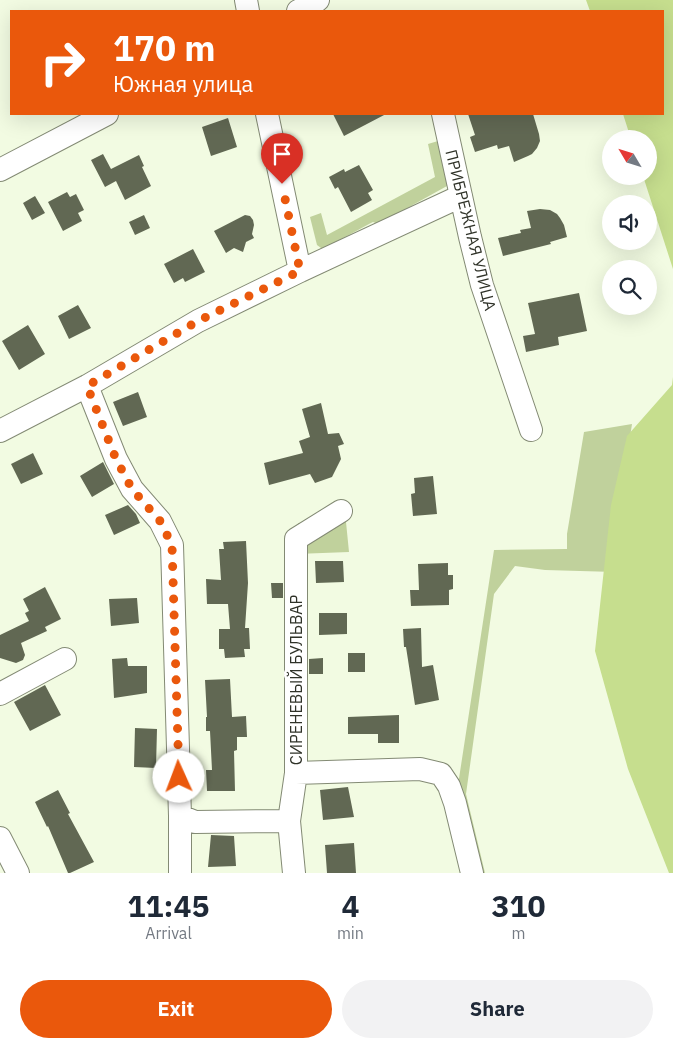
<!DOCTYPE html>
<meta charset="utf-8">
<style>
:root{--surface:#fff;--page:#f2f2f3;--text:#1f2937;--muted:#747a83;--accent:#ea580c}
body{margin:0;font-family:"IBM Plex Sans",sans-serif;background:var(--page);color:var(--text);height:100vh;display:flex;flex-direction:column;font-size:19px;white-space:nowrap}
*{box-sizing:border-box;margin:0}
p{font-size:16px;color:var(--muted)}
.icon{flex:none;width:28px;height:28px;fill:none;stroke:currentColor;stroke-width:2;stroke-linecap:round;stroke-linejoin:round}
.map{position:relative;height:873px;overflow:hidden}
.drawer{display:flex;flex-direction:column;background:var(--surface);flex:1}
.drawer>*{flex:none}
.top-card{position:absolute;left:10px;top:10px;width:654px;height:105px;border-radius:0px;box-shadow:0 5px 20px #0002;background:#ea580c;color:#fff;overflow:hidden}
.needle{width:32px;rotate:308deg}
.controls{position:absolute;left:602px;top:130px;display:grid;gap:10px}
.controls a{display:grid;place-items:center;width:55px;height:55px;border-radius:50%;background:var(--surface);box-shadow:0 5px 20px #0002;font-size:25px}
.pin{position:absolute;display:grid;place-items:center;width:42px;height:42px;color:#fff;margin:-51px -21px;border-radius:50% 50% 50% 0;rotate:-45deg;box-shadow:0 0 5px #0007}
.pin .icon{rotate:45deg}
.me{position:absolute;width:55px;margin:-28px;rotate:358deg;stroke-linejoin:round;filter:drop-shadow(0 0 4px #0008)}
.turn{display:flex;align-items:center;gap:18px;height:105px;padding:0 20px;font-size:22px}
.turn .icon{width:65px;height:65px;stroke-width:2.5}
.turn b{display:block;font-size:35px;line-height:42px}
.eta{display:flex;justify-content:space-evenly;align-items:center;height:85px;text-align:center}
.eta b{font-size:30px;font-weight:800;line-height:35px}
.primary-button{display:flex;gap:10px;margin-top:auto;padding:10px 20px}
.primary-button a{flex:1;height:58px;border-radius:30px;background:var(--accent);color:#fff;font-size:20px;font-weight:800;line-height:58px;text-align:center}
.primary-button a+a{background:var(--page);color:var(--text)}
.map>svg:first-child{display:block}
.green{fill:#c0d19c}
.water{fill:#c6de8e}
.building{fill:#616853}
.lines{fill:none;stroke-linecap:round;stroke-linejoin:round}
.minor-casing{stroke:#838a74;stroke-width:24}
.minor{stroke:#fff;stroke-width:22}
.route{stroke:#ea580c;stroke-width:9;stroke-dasharray:0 16.2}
.labels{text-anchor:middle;stroke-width:5;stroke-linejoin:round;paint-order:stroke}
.street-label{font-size:16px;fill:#2f3228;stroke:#fff}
</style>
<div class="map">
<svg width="673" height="873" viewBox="0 0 673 873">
<rect width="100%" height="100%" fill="#f2fbe2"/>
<path class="green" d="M438 141 448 184 447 186 382 222 378 224 373 222 369 224 325 248H321L317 245 310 217 321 213 327 235 435 177 428 144Z
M632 424 619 510 615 572 545 570 515 566 494 594 466 794 485 873H480L458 785 494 550 567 549V534L584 432Z
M346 522 349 552 296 554 298 523Z"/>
<path class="water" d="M586 0H673V269L643 176H649V139H631L623 114H662V11H590Z
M673 377V873H669L628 769 595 651 611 505 627 436 672 385Z"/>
<path class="building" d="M333 114H386L344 136Z
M468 114H533L539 134 540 141 537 148 532 154 528 156 514 162 509 146 498 149 497 145 475 152 470 137 475 135Z
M228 118 237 147 211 156 202 127Z
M103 154 111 169 139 155 144 166 142 167 151 186 125 200 116 181 105 187 91 160Z
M359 165 373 190 368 193 372 200 351 212 338 187 335 189 329 177 344 169 345 172Z
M67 192 70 197 76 194 84 210 78 213 82 221 63 231 48 202Z
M35 196 45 213 32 220 23 203Z
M540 209 550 210 557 214 560 218 564 225 567 237 550 242 551 244 503 256 498 238 521 233 520 230 531 228 527 211Z
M144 215 150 228 135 235 129 222Z
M245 215 250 216 253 220 254 225 252 234 254 238 246 242 243 252 234 248 226 253 214 231Z
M193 249 205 272 185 282 183 278 174 283 164 264Z
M579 293 587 331 558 337 559 345 526 352 523 336 535 334 528 303Z
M78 305 91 328 69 339 58 316Z
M28 325 45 354 19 370 2 341Z
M138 392 147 417 123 426 113 402Z
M321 403 328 434 339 433 344 444 338 446 341 459 332 477 315 483 310 474 269 485 264 463 303 453 299 441 310 437 302 409Z
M33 453 43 474 21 484 11 464Z
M103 462 114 484 92 497 80 476Z
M433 476 437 514 413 516 411 494 415 493 414 478Z
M128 505 136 514 140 523 114 535 105 515Z
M246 541 248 583 245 628H249L250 649H244L245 657 225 658 224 649H219V629H230L228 604H207L206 579 221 580 219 549H224L223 542Z
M315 561H343L344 582 316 583Z
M448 563V575H453V589L449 590V605L411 606 410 590H419L418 564Z
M271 583H283V598H272Z
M45 587 61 619 45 627 47 631 21 643 25 655 23 660 16 663 0 658V635L29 621 25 613 29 611 23 599Z
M137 598 139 623 111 626 109 599Z
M319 613H347V634L319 635Z
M421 628 422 667 433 665 439 700 415 705 406 647H404L403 629Z
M348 653H365V672H348Z
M127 658 128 666H147V693L114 698 112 659Z
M323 658V674H309V659Z
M230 679 232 717 246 716 247 737H237V750L234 751 235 791H207L206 770H212L210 731H206V717H207L205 680Z
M45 685 61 715 30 731 14 702Z
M399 715V743H378V734H348V717Z
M135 728 157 729 156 768 134 767Z
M348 787 354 817 323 820 320 790Z
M58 790 70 813 68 814 94 862 70 873H68L48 826 47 827 35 802Z
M211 835 234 836 236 866 208 867Z
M354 843 356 873H327L325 845Z"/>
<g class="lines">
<g class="minor-casing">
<path id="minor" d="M246 0 248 11
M298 11 318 0
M443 114 470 237 482 285 531 430
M0 170 107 114
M300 271 461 196
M87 386 116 459 132 489 160 521 172 545 180 816V873
M0 431 87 386 198 321 300 271 267 114
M0 694 65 659
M296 773 420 769 441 774 449 786 455 803 472 873
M180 816 195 822 289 821
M0 838 18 873
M294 873 289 821 296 773V539L341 511"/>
</g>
<use href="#minor" class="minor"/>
</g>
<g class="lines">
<path class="route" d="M179 777 172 545 160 521 132 489 116 459 87 386 198 321 300 271 282 184"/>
</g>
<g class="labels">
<g class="street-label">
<text transform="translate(471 230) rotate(76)" y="6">ПРИБРЕЖНАЯ УЛИЦА</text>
<text transform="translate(296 680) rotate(-90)" y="6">СИРЕНЕВЫЙ БУЛЬВАР</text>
</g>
</g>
</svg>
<div class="controls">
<a><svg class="needle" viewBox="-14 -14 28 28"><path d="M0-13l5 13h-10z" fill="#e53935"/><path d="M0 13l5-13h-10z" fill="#747a83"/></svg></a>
<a><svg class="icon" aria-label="sound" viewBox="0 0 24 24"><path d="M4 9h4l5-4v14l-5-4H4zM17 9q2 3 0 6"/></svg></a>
<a><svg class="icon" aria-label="search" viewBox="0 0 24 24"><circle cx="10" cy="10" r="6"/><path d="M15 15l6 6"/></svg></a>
</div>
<div class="pin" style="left:282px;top:184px;background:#d93025"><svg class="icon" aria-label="arrive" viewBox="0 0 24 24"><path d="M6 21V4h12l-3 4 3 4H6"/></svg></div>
<svg class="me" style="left:179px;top:777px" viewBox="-20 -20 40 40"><circle r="19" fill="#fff"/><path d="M0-13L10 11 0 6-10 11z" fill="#ea580c"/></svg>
<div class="top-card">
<div class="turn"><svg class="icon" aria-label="right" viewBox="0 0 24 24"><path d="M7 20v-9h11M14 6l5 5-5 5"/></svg><div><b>170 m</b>Южная улица</div></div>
</div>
</div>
<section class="drawer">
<div class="eta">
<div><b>11:45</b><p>Arrival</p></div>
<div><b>4</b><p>min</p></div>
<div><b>310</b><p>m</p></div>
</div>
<div class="primary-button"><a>Exit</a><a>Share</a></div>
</section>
